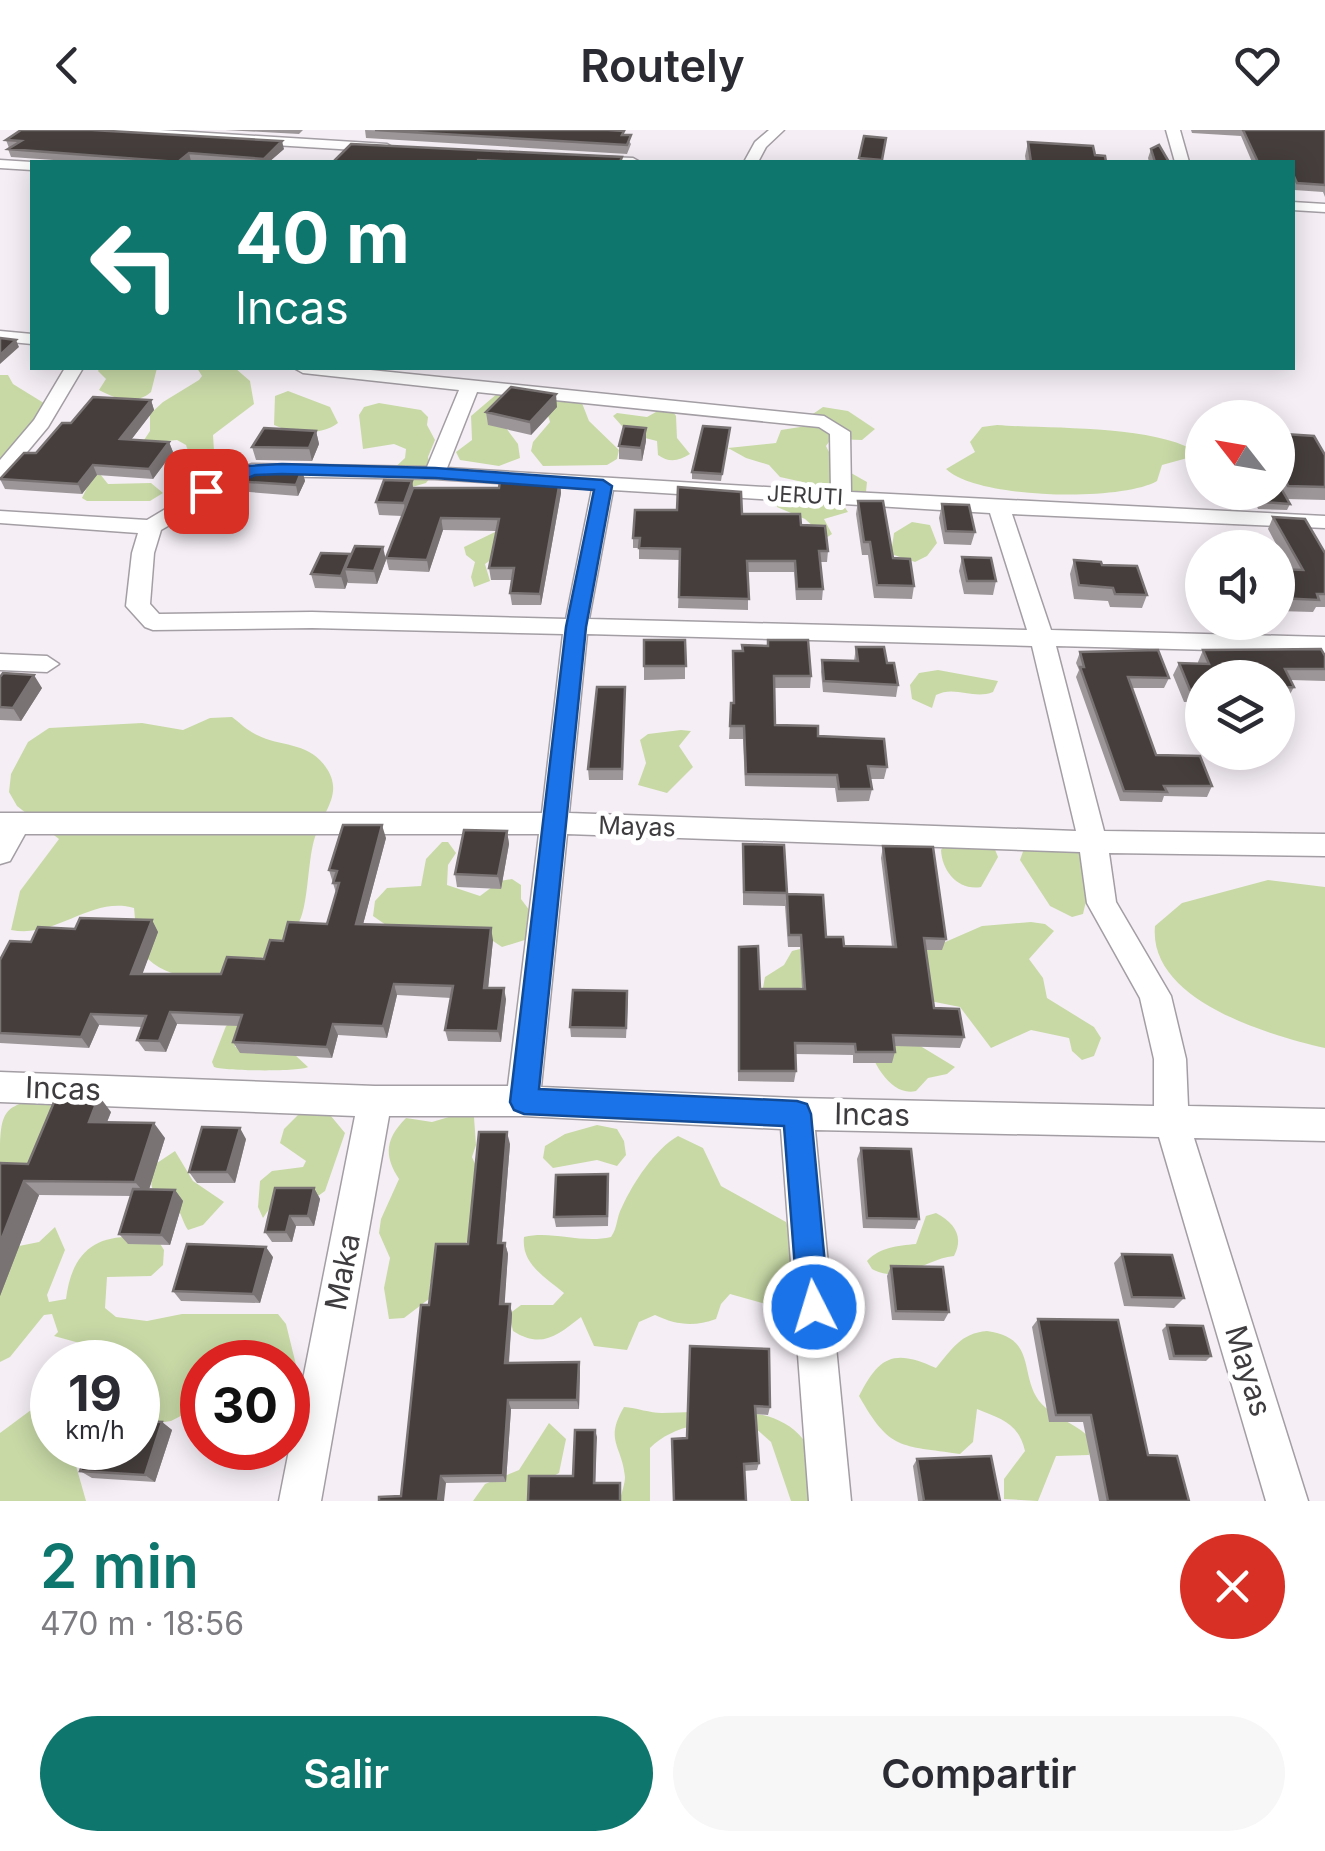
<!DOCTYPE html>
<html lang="es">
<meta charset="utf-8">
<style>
:root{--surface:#fff;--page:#f7f7f7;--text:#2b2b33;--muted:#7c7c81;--accent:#0f766e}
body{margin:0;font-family:Inter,sans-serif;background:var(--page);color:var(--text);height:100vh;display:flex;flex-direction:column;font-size:38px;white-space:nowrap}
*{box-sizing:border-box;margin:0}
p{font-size:32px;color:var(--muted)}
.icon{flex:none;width:55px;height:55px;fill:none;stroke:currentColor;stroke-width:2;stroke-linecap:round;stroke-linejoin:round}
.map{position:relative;height:1371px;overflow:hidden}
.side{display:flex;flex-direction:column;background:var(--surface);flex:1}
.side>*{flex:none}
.guide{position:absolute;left:30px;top:30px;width:1265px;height:210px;border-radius:0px;box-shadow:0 5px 25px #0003;background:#0f766e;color:#fff;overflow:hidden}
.needle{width:65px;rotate:301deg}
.tools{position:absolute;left:1185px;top:270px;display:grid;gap:20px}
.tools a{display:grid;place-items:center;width:110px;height:110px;border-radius:50%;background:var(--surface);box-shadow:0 5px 25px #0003;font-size:50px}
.speed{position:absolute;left:30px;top:1210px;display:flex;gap:20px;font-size:50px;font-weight:700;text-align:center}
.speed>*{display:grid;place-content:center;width:130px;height:130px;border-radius:50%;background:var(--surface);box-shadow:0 5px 25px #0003;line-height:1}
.speed small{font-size:25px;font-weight:400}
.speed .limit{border:15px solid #d22;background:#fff;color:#111}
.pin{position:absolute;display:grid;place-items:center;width:85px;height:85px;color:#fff;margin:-42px;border-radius:20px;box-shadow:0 5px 15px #0006}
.me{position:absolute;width:110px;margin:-55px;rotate:355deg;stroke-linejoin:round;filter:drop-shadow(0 0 8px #0008)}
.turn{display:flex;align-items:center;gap:35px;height:210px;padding:0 40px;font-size:45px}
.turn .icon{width:130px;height:130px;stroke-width:2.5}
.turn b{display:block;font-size:70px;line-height:85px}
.round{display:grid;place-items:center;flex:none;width:105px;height:105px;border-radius:52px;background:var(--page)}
.summary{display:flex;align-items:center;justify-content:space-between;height:170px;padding:0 40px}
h1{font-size:60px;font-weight:600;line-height:75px;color:var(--accent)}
.button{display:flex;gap:20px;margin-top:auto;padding:20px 40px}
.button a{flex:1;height:115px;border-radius:60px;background:var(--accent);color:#fff;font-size:40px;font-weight:600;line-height:115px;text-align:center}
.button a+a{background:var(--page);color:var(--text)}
header{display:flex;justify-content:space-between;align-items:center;height:130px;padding:0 40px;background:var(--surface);font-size:45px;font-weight:600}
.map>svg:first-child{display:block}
.green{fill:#c8d9a6}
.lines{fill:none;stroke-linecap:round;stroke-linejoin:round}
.street-casing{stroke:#a39ea3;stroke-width:3}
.street{fill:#fff;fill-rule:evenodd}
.wall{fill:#9d9699}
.shaded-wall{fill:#7a7374}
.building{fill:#453e3d;stroke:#7a7374;stroke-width:2.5}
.route{fill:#1a73e8;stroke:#114b97;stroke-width:2.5}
.labels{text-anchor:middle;stroke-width:10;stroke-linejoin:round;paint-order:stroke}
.far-street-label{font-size:22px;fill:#3e3c3e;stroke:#fff}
.street-label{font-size:25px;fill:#3e3c3e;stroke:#fff}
.near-street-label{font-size:30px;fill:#3e3c3e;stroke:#fff}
</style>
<header><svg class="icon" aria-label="back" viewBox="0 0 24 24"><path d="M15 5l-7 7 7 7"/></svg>Routely<svg class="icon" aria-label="heart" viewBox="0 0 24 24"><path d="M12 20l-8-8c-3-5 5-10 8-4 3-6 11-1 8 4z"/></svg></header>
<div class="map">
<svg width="1325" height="1371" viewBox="0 0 1325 1371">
<rect width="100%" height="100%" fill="#f5eff5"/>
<path class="green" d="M100 238H157L151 262C135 276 116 269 99 260L106 249 98 241Z
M197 238H235L250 251 254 274 213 305 214 321 203 340 187 345 173 341 189 324 186 315 177 310 147 313 144 310 150 301V284L163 272 199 250 202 246Z
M0 245H8L13 254 47 275 0 331Z
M288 261 330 277 338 293C321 306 293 304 274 295L275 266Z
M506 261V298L518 314 520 328 499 336 460 330 456 322 472 310 471 286 498 263Z
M517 262 580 268 589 291 619 320 617 329 607 335 543 336 531 321 533 312 550 292 546 279Z
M379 273 421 280 428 287 427 295 435 310 428 327 432 345 426 353 395 362 387 355V345L405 328 406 319 394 314 363 319 359 285 364 277Z
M823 277 848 281 875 299 862 310 831 309 826 316 835 334 867 352 866 362 861 365 780 347 769 335 746 328 728 318 776 313 781 300 813 295 810 286Z
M663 278H671L676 286 677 308 690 324C679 331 669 333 658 325L657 311 629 304 613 286 617 283 647 287Z
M997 295C1050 299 1149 295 1193 320L1191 327 1162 335 1157 351C1121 372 976 369 946 339L975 322 970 312 982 297Z
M96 339 108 354 151 353 163 363 150 371H87L82 368Z
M779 367 841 372 848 382 824 389 832 404 826 408 805 389 777 377Z
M912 392 930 395 937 413 927 426 915 432 891 424 894 403Z
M495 402 509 408 498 425 485 434 490 451 474 457 471 447 475 432 466 425 464 417Z
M938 540 998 551 993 562C973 570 955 555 936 565L932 578 912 569 910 555 919 543Z
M232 587C240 593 248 601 257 605 281 617 308 612 325 636 345 663 323 681 315 707 307 731 309 778 297 796 268 838 190 868 148 829 135 816 136 795 134 778 90 766 57 809 11 800L20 761 59 709 17 676 9 662 11 644 28 612 49 598 142 593 183 600 210 588Z
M681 600 691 601 679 616 693 637 667 663 638 655 646 633 640 610 648 604Z
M1081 707 1087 767 1083 784 1072 787 1050 776 1020 730 1026 713Z
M442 712H448L456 723 448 735 447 755 480 766 500 751 512 749 521 755V769L530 781 528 809 502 817 490 809 386 795 373 786 375 771 387 758 421 756 426 729Z
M946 713 994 717 998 727 981 757C959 761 942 742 941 720Z
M1268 750 1325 757V918C1268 905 1148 870 1155 796L1182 773Z
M1031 792 1045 794 1054 801 1029 829 1043 848 1047 868 1094 897 1101 908 1094 926 1082 930 1072 921 1069 908 1031 900 991 918 960 877 925 870 921 828 927 820 982 796Z
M804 818 803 857 761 868 765 847 784 835 792 821Z
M244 882 235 917 295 925 308 937C300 942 224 941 214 937L212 932 226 896Z
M867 911 917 914 955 937 947 944 928 948 916 961C891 967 872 932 867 911Z
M57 966 46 1027 16 1042 0 1033C0 976 2 975 57 966Z
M306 977 326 980 345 1003 325 1061 318 1066 276 1069 263 1088 258 1077 260 1051 272 1041 303 1037 306 1031 280 1013 284 999Z
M459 984 474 987 476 1015 472 1027 482 1050 471 1108 438 1139 430 1153 429 1169 404 1188 389 1189 384 1158 390 1128 379 1103 381 1089 399 1049C383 1025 386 1008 406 988L432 992Z
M597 995 617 999 624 1011 626 1025 617 1036 597 1030 553 1038 543 1028 545 1016 565 1004Z
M678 1006 703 1018 721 1056 786 1092 797 1124 791 1169 776 1177 730 1164 721 1174 716 1189C694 1197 676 1195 655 1185L639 1192 627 1220 594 1216 581 1187C557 1206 541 1219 513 1201L509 1184 521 1175H553L564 1163C545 1147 521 1134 524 1107 552 1100 581 1114 611 1107 618 1097 616 1088 622 1077 633 1053 655 1019 678 1006Z
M175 1021 193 1051 224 1072 203 1095 188 1100C183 1093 181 1082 176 1076 157 1056 146 1071 154 1035Z
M936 1083C955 1093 964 1107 954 1126 925 1129 902 1155 872 1139L867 1131C880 1117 897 1116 916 1114L926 1086Z
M55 1097 65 1120 47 1165 49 1172 66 1169C73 1112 106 1101 157 1109L164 1120 163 1135 151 1146 107 1147 105 1178 116 1187 147 1191 182 1184H278L286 1194 297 1239 288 1254V1232H202V1275L171 1291 144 1295 138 1289V1232H92L94 1217 54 1206 58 1202 52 1184 44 1185 10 1227 0 1232V1135L14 1117 39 1112Z
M987 1201C1042 1208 1015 1252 1046 1278 1061 1290 1078 1295 1092 1310L1089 1325 1056 1326 1038 1371 1004 1369V1349L1025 1321C1019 1294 1002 1289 977 1279L973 1312 960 1324C900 1315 890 1321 859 1266 879 1227 893 1218 936 1238 952 1219 961 1203 987 1201Z
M624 1277C637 1278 650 1283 662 1283 745 1281 811 1266 826 1371H791L771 1312 745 1289C712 1291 674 1294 650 1318V1371H620C621 1364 625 1354 625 1347 622 1315 604 1311 624 1277Z
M31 1280 52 1282V1318H71L86 1371H0V1303Z
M549 1293 566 1309 559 1343 543 1352 527 1371H473L485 1354 519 1340Z"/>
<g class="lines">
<g class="street-casing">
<path id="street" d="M88 0H160L387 14 394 18 387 22 95 4Z
M769 0H784L766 17 758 32H744L755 12Z
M1166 0H1180L1189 32H1175Z
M584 26 633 28 640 32H579V27Z
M0 30 32 32H35L32 40 0 38Z
M1292 72 1325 74V82L1292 80Z
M0 201 32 204V214L0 211Z
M65 238H83L48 297 7 346 0 348V330L34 290Z
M294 238H351L824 286 850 302 851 362 1325 386V398L1012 384 1051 500 1325 507V523L1056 516 1104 701 1325 704V726L1109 723 1116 772 1171 866 1186 929 1188 976 1325 979V1011L1194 1008 1308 1371H1266L1159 1007 815 1000 851 1371H809L781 999 523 986H389L321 1371H279L355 986 0 972V942L375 956H508L539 704H25L10 731 0 734V683H542L563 504 312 498 153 500 145 497 126 476 132 423 138 403 0 393V381L147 390 224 344 252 334 427 337 459 260 303 243ZM477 262 819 297 830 304 831 361 447 338ZM255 346 435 349 592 359 566 489 312 482 159 484 150 474 154 423 161 400ZM613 360 990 383 1027 500 589 489ZM587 504 1032 516 1076 701 569 683ZM567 704 1080 722 1087 773 1140 868 1154 929V976L797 968 541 957Z
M0 524 47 526 59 534 47 542 0 540Z"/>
</g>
<use href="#street" class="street"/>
</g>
<path class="wall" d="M225 0H303L299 4Z
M365 0 625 5 631 14 627 24 366 8Z
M1191 0H1325V67L1323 62 1294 60 1292 56V32H1252L1241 6 1192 3Z
M864 6 886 8 882 32H859Z
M6 10 284 19 269 32 191 31 189 32H82L11 27 8 19 11 18H9Z
M1028 12 1095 25 1106 32H1026L1025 26Z
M1151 19 1169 32H1149L1148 28Z
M151 270 154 280 131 310 169 312 173 322 153 349 97 345 82 364 5 359 0 349 36 323 71 293Z
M557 277 531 305 488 295 486 282Z
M646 298V311L642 331 619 329V316Z
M730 298 721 351 692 349V342Z
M316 301 319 314 312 331 256 330 252 317Z
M1285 304 1325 325V370L1287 369 1290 374 1287 380 1258 379 1252 362H1278V318H1280Z
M302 340 305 351 298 366 236 361 233 351Z
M412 351 413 358H499L560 351 561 363 541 475H512L510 463 512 450H491L489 438 496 401 443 400 429 442 389 440 386 428 402 386 379 385 376 372Z
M858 371 893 428 914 456 912 469 874 468 868 425H862L856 384Z
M942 374 975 402 971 415 944 414 939 388Z
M742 384 801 395 828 421 827 432H820L823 459 822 470H796L794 442H748V480L678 478 680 430 639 429V418H633V408Z
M1273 387 1325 423V477H1316L1313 482 1278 481V439L1290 440 1268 399Z
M962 427 996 451 993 465 964 464 959 441Z
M386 430 377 454 348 453V451L345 459 315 458 311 444Z
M1074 430 1102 435 1147 465 1142 478 1110 477 1108 471 1074 469 1070 444Z
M644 510H685V549L644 550Z
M768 510 811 546 810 558H774L775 595 818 606 887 637 884 649H870L872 659 869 671 837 672 835 658 745 656 743 609H729L731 573H733V521H742L767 516Z
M856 517 887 533 898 555 896 567 823 562 821 542 822 530 854 531Z
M1203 520 1325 526V551L1291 550 1294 557 1288 568 1278 569V548H1202V579H1197L1194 572H1184L1173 545 1179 533H1198V532Z
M1080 522 1169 548 1164 558H1132L1156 625 1212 656 1207 667 1164 666 1162 672 1120 671 1076 547 1079 540 1076 533Z
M0 547 42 558 21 591 0 590Z
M625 568 623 650H589L588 639Z
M507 701 509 714 501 759 457 757 455 744Z
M386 708 363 794 493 810 488 858 506 869 501 912 448 911 445 900 451 868 397 865 387 908 338 905 332 928 240 923 233 912 239 896 177 894 166 922 145 921 137 910 142 897 99 895 89 918 0 913V830L31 812 75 799 152 790 158 802 142 844H221L264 829 283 811 327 794 336 763 329 740Z
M743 714 787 763 785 776 743 775Z
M883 716 946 809 942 820H925L934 878 964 907 960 918 895 916V922L892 933H853V925L795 924 796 941 794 952 738 951 739 817 760 859H802L800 817H788L785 776 787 764 826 807 844 816 892 817 881 728Z
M628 871 626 908 571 907 570 897Z
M111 982 107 992 165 1008 149 1059 175 1060 183 1071 170 1115 128 1114 119 1104 131 1066 39 1065 0 1166V1033L28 1034Z
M246 1009 235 1053H197L189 1042Z
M510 1014 502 1113H505L508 1124 504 1174H510L512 1184 509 1233 580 1241 579 1279H511L506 1352 446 1353 401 1366 429 1175 468 1114Z
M861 1018 919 1089 915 1099 863 1098 857 1029Z
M609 1055 608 1096 556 1097 554 1087Z
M314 1058 320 1069 314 1096H296L292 1112H272L265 1102Z
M1122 1124 1184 1168 1174 1178 1124 1176 1114 1133Z
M273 1127 260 1173 181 1171 173 1161Z
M891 1136 949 1182 944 1191 892 1190 887 1146Z
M1038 1189 1148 1325 1189 1371H1099L1083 1292H1049L1032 1197Z
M1167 1195 1211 1226 1206 1231 1169 1230 1162 1200Z
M690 1216 770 1277 768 1285 756 1284 759 1333 757 1340 744 1341 687 1308Z
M162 1292 172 1300 155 1352 92 1348 80 1341Z
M917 1329 1000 1371H918L913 1336Z"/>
<path class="shaded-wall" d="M282 11 284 19 269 32H265L264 29Z
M189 23 191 31 189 32H179Z
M16 210 19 217 0 234V225Z
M556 264 557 277 531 305 530 292Z
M151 270 154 280 124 319 120 309Z
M646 298V311L642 331 641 318Z
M316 301 319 314 312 331 309 318Z
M169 312 173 322 153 349 149 339Z
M93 335 97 345 82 364 78 354Z
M302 340 305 351 298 366 296 355Z
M412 351 414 364 406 386 404 373Z
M560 351 561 363 541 475 540 464Z
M441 388 443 400 429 442 427 430Z
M383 417 386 430 377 454 374 441Z
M350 424 345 439 348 451 345 459 341 446Z
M34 545 42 558 21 591 13 578Z
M382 695 386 708 360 806 356 794Z
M507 701 509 714 501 759 498 746Z
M152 790 158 802 138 856 131 844Z
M491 798 493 810 487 869 484 858Z
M394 854 397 865 387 908 383 896Z
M504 858 506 869 501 912 498 901Z
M170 882 177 894 166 922 159 911Z
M91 884 99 895 89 918 81 907Z
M333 894 338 905 332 928 327 917Z
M99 966 111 982 101 1007 89 992Z
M154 993 165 1008 147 1066 135 1052Z
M240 998 246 1009 235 1053 227 1042Z
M507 1002 510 1014 501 1124 498 1113Z
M24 1051 39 1065 0 1166V1113Z
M314 1058 320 1069 314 1096 308 1086Z
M175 1060 183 1071 170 1115 161 1105Z
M290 1086 296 1096 292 1112 286 1102Z
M505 1113 508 1124 504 1184 500 1174Z
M266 1117 273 1127 260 1173 253 1164Z
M510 1174 512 1184 508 1242 505 1233Z
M579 1232 580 1241 579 1279 577 1270Z
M508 1270 511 1279 506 1352 503 1345Z
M162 1292 172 1300 155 1352 145 1345Z
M595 1300 597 1307 595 1360 594 1353Z
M441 1346 446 1353 444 1371H438Z"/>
<path class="building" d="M21 0H92L282 11 264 29 189 23 178 32 8 19 21 11 6 10Z
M375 0H608L624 1 622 5H631L627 15Z
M1243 0H1325V55L1297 53 1292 42V32H1258Z
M864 6 886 8 882 30 859 28Z
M1028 12 1093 16 1095 25 1105 26 1106 32H1031Z
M351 14 622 27 620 32H518L478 30 477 32H333Z
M1159 15 1169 32H1155L1151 19Z
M0 208 16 210 0 225Z
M511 257 556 264 530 292 486 282Z
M93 267 151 270 120 309 169 312 149 339 93 335 78 354 0 349 24 323H36L62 293H71Z
M624 296 646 298 641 318 619 316Z
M703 296 730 298 722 344 692 342Z
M264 298 316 301 309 318 252 317Z
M1285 304 1314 306 1325 325V357L1288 356 1278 328V318L1292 319Z
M253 339 302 340 296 355 233 351Z
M384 350 412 351 404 373 376 372Z
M500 351H560L540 464 510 463 514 438H489L499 389 441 388 427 430 386 428 413 358H499Z
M1278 353 1290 374 1262 372 1258 362H1278Z
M678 357 741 362 742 384H800L801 395 825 396 828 421H819L823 459H797L795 431H747L749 469 679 467 680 419 639 418 640 408H633L635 380H677Z
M858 371H883L893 428 910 429 914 456 877 455 870 412H864Z
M942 374 969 375 975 402 946 401Z
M1273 387 1305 389 1325 423V464H1317L1319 470 1278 468V439L1303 440Z
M355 416 383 417 374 441 345 439Z
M321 423 350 424 341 446 311 444Z
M962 427 991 428 996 451H967Z
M1074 430 1101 432 1102 435 1137 436 1147 465 1115 464 1113 458 1079 455Z
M644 510H685L686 536H644Z
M768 510H808L811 546H774L775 595 818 596V606L884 609 887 637 868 636 872 659H839L837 645 746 644 744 596H730L731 573H734L733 521H743L742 515 768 516Z
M856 517H884L887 533H894L898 555 824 551 822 530 858 531Z
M1321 519 1325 526V539H1285L1294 557 1278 558V548H1202V568L1199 560H1190L1179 533 1209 534 1203 520Z
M1158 520 1169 548 1128 547 1156 625 1200 626 1212 656H1164L1167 662 1124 661 1080 537H1084L1080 522Z
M3 543 34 545 13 578 0 577V547Z
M597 557H625L622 639H588Z
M343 695H382L356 794 491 798 484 858H504L498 901 445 900 453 856 394 854 383 896 333 894 327 917 233 912 242 885 170 882 159 911 137 910 146 886 91 884 81 907 0 903V830L10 811 31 812 38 797 75 799 80 788 152 790 131 844H221L227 827 264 829 270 810 283 811 288 792 327 794 339 753H333L337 741 329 740Z
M464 700 507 701 498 746 455 744Z
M743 714 784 715 787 763 744 762Z
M883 716 933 717 946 809 924 808 934 878 959 879 964 907 893 905 895 922H856L855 914 795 913 796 941H739V817L758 816 760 859H805L801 805H789L787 764 823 765 826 807H843L844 816 896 817Z
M573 860 627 861 626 898 570 897Z
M57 965 99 966 89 992 154 993 135 1052 24 1051 0 1113V1033L28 1034Z
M202 997 240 998 227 1042H189Z
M479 1002H507L498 1113H505L500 1174H510L505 1233 579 1232 577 1270H508L503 1345 441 1346 438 1371H379V1367L401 1366 421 1175H429L436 1114H468Z
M861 1018 911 1019 919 1089 867 1088Z
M608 1044 607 1086 554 1087 556 1045Z
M275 1058H314L308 1086H290L286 1102H265Z
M133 1059 175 1060 161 1105 119 1104Z
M187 1114 266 1117 253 1164 173 1161Z
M1122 1124 1172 1125 1184 1168 1132 1167Z
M891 1136 943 1137 949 1182 896 1181Z
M1038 1189 1118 1190 1148 1325 1177 1326 1189 1371H1108L1091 1285H1056Z
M1167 1195 1203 1196 1211 1226H1174Z
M690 1216 769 1219 770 1277 755 1276 759 1333 744 1334 746 1371H674L672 1309 687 1308Z
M138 1291 162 1292 145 1345 80 1341 89 1318H138Z
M575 1300H595L594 1353H620V1371H528L529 1346H573Z
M991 1326 1000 1371H924L917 1329Z"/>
<path class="route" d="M282 334 435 338 603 350 612 356 586 497 539 959 797 971 807 974 811 984 829 1177 825 1188 814 1193 803 1188 798 1177 784 996 524 984 514 980 510 972 566 497 594 360 435 348 282 344 255 345 206 366 197 361 246 336Z"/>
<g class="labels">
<g class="far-street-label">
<text transform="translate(805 365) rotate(3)" y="8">JERUTI</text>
</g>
<g class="street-label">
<text transform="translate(637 696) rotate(2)" y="9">Mayas</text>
</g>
<g class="near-street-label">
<text transform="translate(63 959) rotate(2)" y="10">Incas</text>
<text transform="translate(872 985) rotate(1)" y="10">Incas</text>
<text transform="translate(343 1142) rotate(-79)" y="10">Maka</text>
<text transform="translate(1248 1241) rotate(73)" y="10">Mayas</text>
</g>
</g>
</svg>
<div class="tools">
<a><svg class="needle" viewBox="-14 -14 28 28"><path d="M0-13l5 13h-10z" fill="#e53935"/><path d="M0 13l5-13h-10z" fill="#7c7c81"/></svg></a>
<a><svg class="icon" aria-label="sound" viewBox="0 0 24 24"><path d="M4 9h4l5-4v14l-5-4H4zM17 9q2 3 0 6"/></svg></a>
<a><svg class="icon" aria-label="layers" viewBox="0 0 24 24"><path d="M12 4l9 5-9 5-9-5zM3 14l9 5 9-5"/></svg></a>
</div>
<div class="speed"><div>19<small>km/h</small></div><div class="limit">30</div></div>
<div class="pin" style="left:206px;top:361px;background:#d93025"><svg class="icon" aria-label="arrive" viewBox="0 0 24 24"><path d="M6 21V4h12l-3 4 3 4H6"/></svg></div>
<svg class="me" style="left:814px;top:1177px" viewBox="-20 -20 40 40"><circle r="17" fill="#1a73e8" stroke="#fff" stroke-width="3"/><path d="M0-11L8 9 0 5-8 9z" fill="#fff"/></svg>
<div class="guide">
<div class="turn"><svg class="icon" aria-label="left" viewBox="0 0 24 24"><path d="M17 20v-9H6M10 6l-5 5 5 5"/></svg><div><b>40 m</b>Incas</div></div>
</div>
</div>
<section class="side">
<div class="summary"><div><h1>2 min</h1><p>470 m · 18:56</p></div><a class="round" style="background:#d93025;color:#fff"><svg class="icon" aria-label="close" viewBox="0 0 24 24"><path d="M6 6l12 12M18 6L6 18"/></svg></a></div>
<div class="button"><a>Salir</a><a>Compartir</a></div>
</section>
